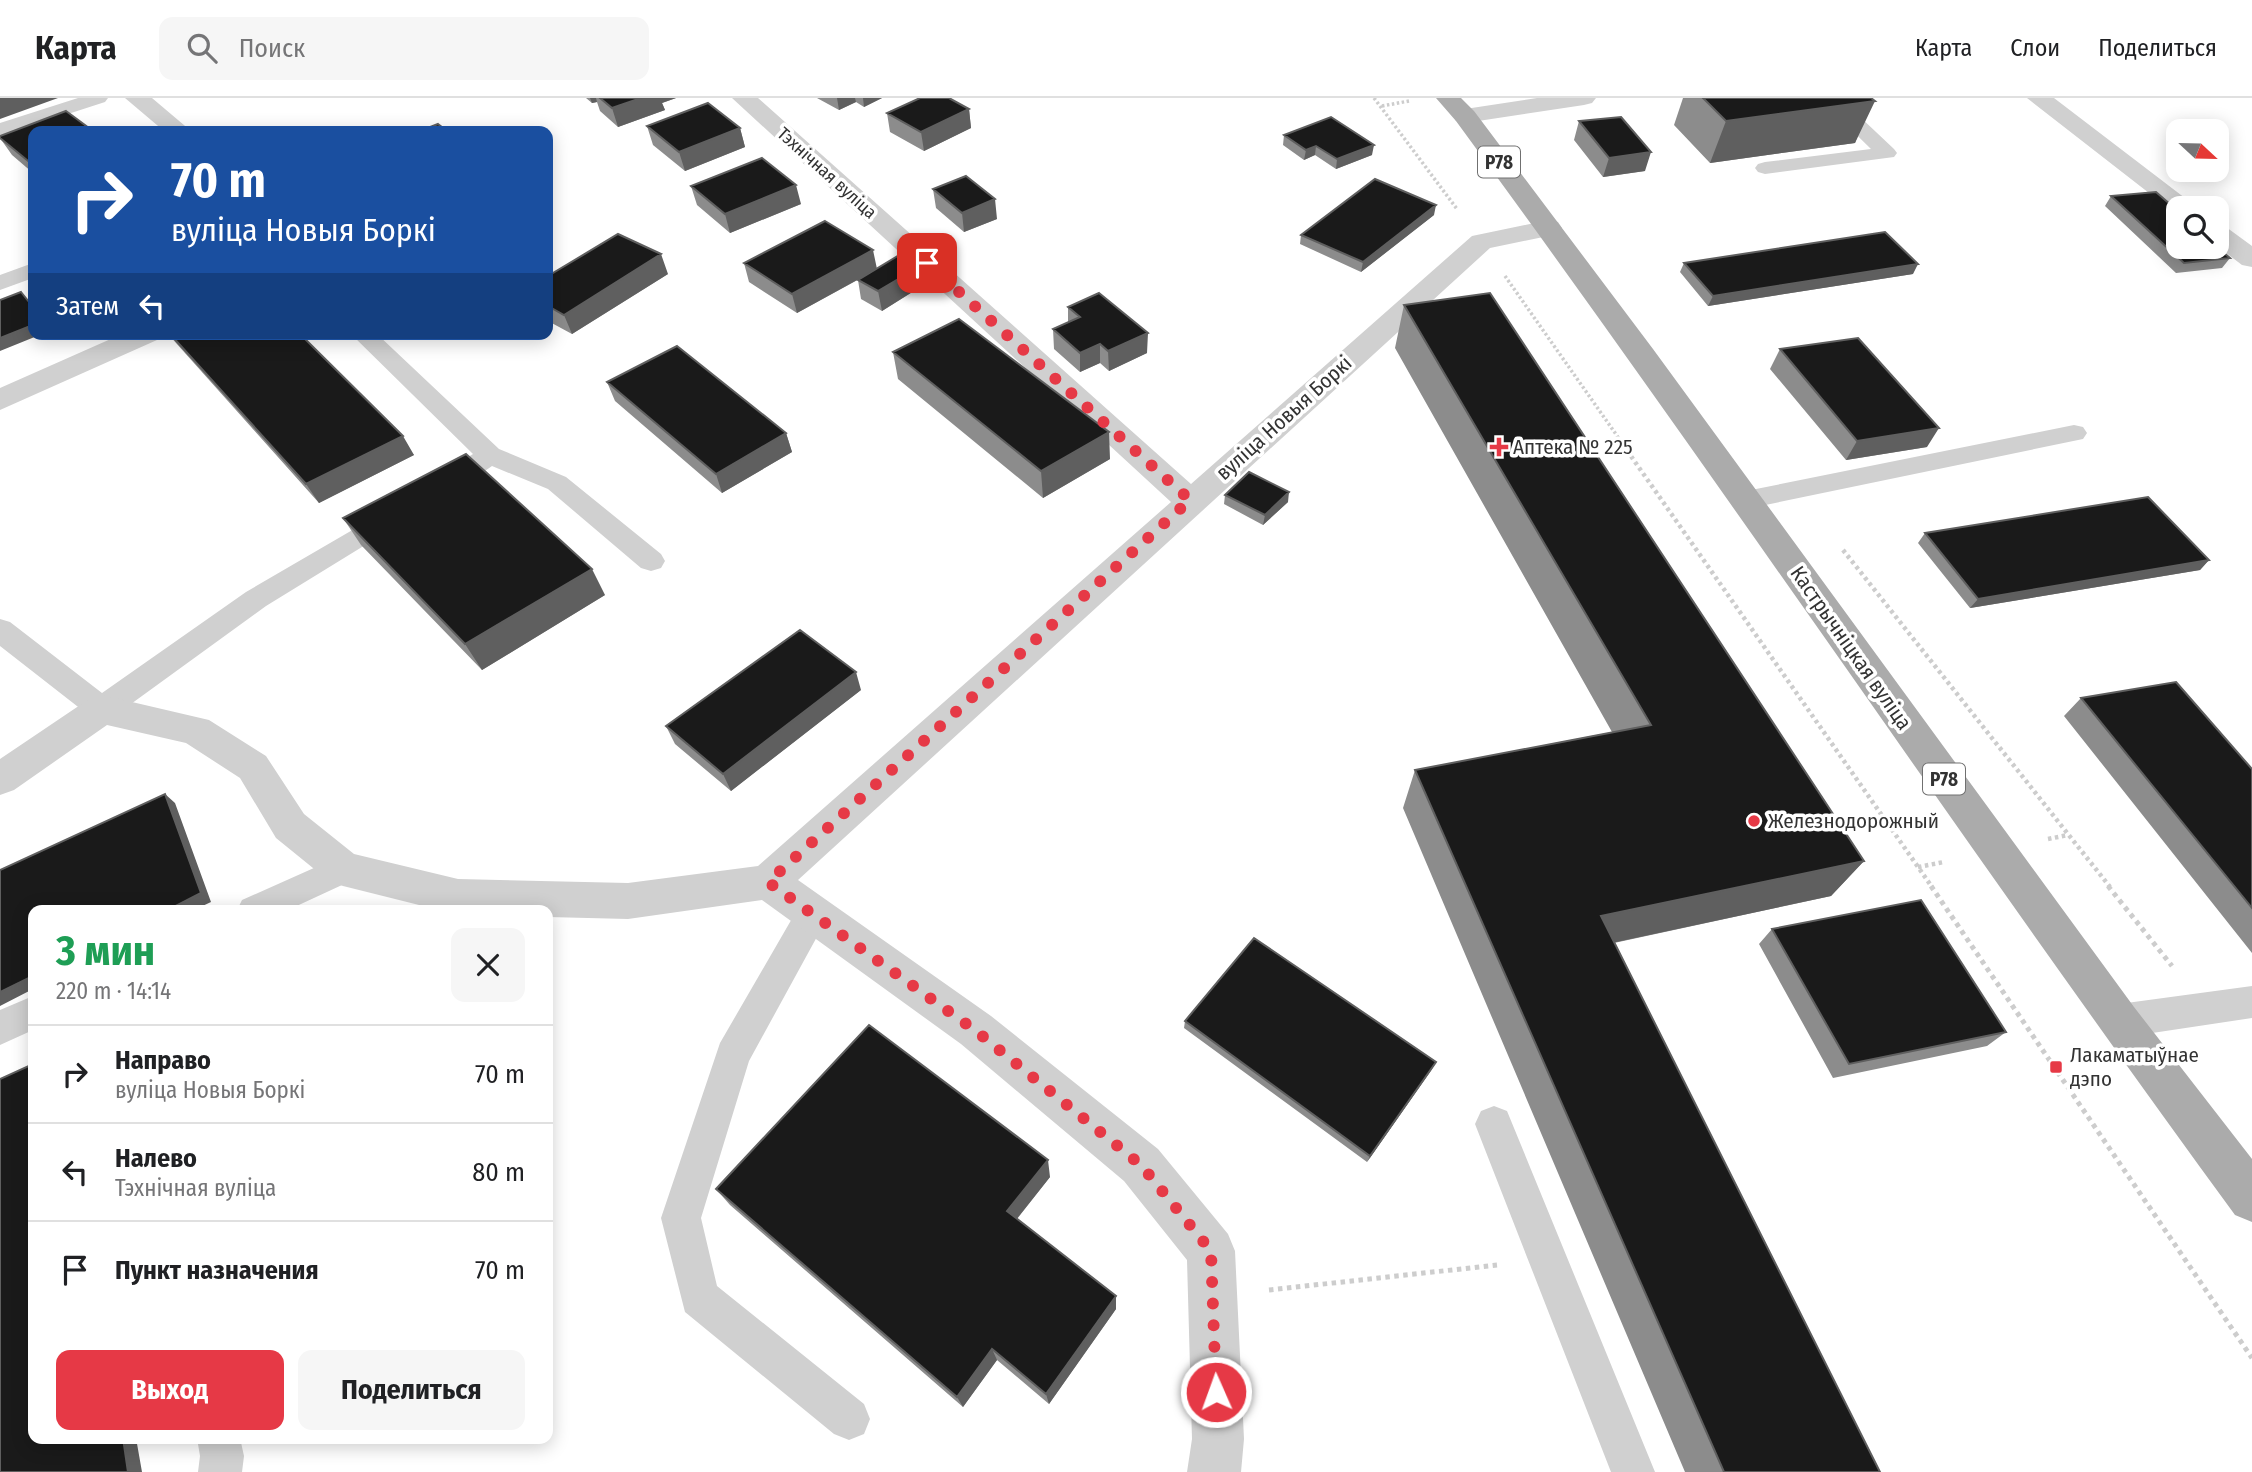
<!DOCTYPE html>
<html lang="ru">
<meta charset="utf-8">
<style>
:root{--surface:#fff;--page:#f6f6f6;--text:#202124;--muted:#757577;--line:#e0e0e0;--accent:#e63946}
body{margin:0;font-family:"Fira Sans Condensed",sans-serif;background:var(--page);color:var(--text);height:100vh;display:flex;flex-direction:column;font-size:26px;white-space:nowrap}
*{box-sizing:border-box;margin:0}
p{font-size:23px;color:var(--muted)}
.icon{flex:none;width:38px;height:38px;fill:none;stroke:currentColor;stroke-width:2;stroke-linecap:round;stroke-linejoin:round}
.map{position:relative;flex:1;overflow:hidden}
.side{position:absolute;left:28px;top:807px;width:525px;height:539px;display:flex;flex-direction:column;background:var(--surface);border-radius:14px;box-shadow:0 4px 18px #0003}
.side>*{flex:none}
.guide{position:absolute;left:28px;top:28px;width:525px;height:214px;border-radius:14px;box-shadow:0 4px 18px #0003;background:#1a4fa0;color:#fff;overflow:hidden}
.needle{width:46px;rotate:112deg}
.fabs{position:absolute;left:2166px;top:21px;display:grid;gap:14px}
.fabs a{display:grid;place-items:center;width:63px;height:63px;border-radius:14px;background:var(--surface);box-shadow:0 4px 18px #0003;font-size:35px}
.pin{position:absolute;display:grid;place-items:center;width:60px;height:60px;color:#fff;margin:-30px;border-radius:14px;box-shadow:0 4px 10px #0006}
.me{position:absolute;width:77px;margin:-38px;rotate:358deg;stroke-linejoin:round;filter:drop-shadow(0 0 5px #0008)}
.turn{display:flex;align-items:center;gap:24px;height:147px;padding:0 28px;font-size:32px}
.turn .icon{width:91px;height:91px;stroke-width:2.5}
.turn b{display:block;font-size:49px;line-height:60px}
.then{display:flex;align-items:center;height:66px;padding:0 28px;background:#0003;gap:14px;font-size:26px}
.round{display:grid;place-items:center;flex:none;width:74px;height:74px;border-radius:14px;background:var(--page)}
.summary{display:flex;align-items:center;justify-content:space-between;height:119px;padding:0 28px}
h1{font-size:42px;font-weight:700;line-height:52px;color:#1e9e55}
.action{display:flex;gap:14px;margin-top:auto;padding:14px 28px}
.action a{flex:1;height:80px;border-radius:14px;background:var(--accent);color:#fff;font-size:28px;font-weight:700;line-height:80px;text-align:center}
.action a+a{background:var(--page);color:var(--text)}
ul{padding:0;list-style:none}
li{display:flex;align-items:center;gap:21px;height:98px;padding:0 28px;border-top:2px solid var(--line)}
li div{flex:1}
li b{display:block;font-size:26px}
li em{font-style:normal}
header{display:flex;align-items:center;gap:42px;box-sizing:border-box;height:98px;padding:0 35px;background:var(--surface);border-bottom:2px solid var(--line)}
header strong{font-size:33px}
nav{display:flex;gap:38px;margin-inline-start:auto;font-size:24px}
.search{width:490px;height:63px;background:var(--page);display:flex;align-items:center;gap:18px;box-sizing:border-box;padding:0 24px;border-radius:14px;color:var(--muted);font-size:26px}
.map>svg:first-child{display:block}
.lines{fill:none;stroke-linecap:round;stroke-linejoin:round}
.path-far2{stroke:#cdcdcd;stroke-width:3.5;stroke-dasharray:2.5 2.5;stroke-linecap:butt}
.path-far1{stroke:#cdcdcd;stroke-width:4.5;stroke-dasharray:3.5 3.5;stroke-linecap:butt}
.path{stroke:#cdcdcd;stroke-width:5;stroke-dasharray:4.5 4.5;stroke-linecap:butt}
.lane{fill:#d0d0d0;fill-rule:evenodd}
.street{fill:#d0d0d0;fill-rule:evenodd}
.primary{fill:#ababab;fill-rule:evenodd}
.wall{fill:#8c8c8c}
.shaded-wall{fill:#5f5f5f}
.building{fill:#1a1a1a;stroke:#5f5f5f;stroke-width:2}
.route{stroke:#e63946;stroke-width:12;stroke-dasharray:0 21.6}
.poi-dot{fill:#e63946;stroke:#fff;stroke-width:2.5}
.labels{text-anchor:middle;stroke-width:7;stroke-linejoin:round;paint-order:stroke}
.far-street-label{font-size:18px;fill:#333;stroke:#fff}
.shield{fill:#fff;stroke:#707070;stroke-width:2}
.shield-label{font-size:19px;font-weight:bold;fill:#333}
.street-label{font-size:21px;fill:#333;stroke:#fff}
.poi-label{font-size:21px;fill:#333;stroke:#fff;text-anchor:start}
</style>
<header>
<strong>Карта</strong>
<div class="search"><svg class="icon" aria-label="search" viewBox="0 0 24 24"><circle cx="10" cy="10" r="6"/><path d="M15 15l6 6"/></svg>Поиск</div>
<nav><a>Карта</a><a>Слои</a><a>Поделиться</a></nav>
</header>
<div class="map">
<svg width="2252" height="1374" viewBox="0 0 2252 1374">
<rect width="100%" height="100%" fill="#fff"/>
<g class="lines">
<path class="path-far2" d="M1374 0 1457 111
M1382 8 1409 3
M1505 178 1620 342"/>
<path class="path-far1" d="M1619 341 1932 789
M1843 452 2110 789
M2048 741 2068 737
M1918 769 1944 764"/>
<path class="path" d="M1931 788 2252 1260
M2108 788 2172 868
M1269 1192 1497 1167"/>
<path class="lane" d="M78 0H108L105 4 0 38V25Z
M1819 0H1840L1894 51 1897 55 1894 59 1765 76 1758 74 1755 70 1758 66 1765 64 1871 51Z
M33 165V180L0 192V177Z
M351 236H377L499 351 566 379 661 456 665 463 661 470 651 473 641 470 548 391 492 368C475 379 454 399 433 393L429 387 433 381 473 356Z
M2074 327 2083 329 2087 335 2083 341 1746 411 1737 408 1733 402 1737 396 1746 393Z
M392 409 401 411 405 418 401 425 266 508 113 619 102 623 91 619 0 548V521L10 524 102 595 246 494Z
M343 757 355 761 359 771 355 781 288 812H237L242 802Z
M813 800 825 805 830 815 749 963 701 1120 717 1188 864 1306 870 1321 864 1336 849 1342 834 1336 685 1214 661 1120 720 945 801 805Z
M2252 888V920L2119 940 2106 935 2101 923 2106 911 2119 906Z
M33 898V932L0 947V912Z
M1494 1008 1507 1013 1655 1374H1611L1475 1026 1481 1013Z
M197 1340H240L244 1358 242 1374H198L200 1358Z"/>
<path class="street" d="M125 0H152L191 33H164Z
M732 0H758L1191 386 1472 138 1549 122 1558 124 1562 130 1558 136 1490 150 798 782 991 918 1158 1051 1228 1136 1235 1153 1244 1341 1241 1374H1187L1192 1341 1187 1162 1124 1083 961 946 762 802 628 821 548 819V812H439L343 788 329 783 276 740 240 680 186 645 107 627 14 692 0 697V661L89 601 102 597 209 622 266 658 304 716 354 756 458 781 628 785 758 768 1171 404Z
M1537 0H1596L1592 5 1584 7 1465 25 1456 23 1453 18 1456 13 1465 11Z
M2027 0H2054L2198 110H2179V116H2176Z
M2217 127 2226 129 2252 148V169L2242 167 2217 148Z
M122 236H161L157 242 0 312V290Z"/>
<path class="primary" d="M1436 0H1461L1474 13 1653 251 2134 909 2252 1061V1124L2235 1117C1971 756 1721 384 1456 23Z"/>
</g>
<path class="wall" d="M586 0H676L662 5 665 12 618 29 600 13 597 4 592 5Z
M817 0H882L864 9 856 4 839 12Z
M1683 0H1871L1855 45 1710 65 1674 27Z
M969 11 971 30 924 53 890 34 887 15Z
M1579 23 1645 73 1603 79 1574 42Z
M647 28 740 30 745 49 685 73 653 47Z
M33 33V75L12 57 0 40V38Z
M1284 37 1372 57 1336 71 1315 57 1304 62 1283 47Z
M691 88 801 106 730 135 697 107Z
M933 91 997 121 964 134 936 110Z
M2111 98 2230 160 2222 170 2176 175 2105 108Z
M1434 117 1361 174 1300 146 1301 137Z
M744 165 877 170 922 167 925 186 882 213 861 201 858 182 863 179 797 215 749 184Z
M1684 165 1913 176 1708 208 1680 174Z
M668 176 572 236 548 223V178Z
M1404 207 1864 763 1831 798 1614 845 1880 1374H1685L1403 710 1415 672 1612 634 1395 250Z
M1068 209 1147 255 1109 273 1100 265 1080 274 1054 251 1053 231 1068 224Z
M168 236H300L414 357 319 405Z
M1780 251 1927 349 1846 362 1770 271Z
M893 254 1110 361 1043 400 898 281Z
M607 284 786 335 792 354 722 395 615 303Z
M1225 397 1288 404 1263 427 1224 406Z
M343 420 605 497 482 572 361 447Z
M1925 435 2209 462 2200 472 1970 510 1918 445Z
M861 592 731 693 675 646 666 628Z
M2081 600 2252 671V855L2064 618Z
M1772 831 2006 934 1987 948 1833 980 1759 846Z
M1185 923 1432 971 1367 1064 1184 930Z
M1050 1079 1017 1121 1116 1211 1049 1306 997 1262 963 1309 730 1107 716 1091Z"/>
<path class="shaded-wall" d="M0 0H58L0 21Z
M590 0H596L597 4 592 5Z
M641 0H676L662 5 665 12 618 29 612 10Z
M837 0H855L856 4 839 12Z
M863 0H882L864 9Z
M1875 3 1855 45 1710 65 1726 23Z
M969 11 971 30 924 53 921 34Z
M740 30 745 49 685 73 679 54Z
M1374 47 1372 57 1336 71 1337 61Z
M1316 48 1315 57 1304 62 1306 52Z
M1651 54 1645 73 1603 79 1609 60Z
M796 87 801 106 730 135 725 116Z
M995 101 997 121 964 134 962 115Z
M1436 107 1434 117 1361 174 1363 164Z
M873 152 877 171 797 215 792 196Z
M661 156 668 176 572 236 564 217Z
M1918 166 1913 176 1708 208 1713 198Z
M922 167 925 186 882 213 878 193Z
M33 227V236H42L0 253V240Z
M1148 235 1147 255 1109 273 1108 253Z
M1100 246V265L1080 274V255Z
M1939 330 1927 349 1846 362 1857 343Z
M1109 334 1110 361 1043 400 1041 373Z
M786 335 792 354 722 395 716 376Z
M403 338 414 357 319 405 306 386Z
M1289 394 1288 404 1263 427 1265 417Z
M2209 462 2200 472 1970 510 1978 501Z
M592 471 605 497 482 572 465 546Z
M856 574 861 592 731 693 723 676Z
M165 696 175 705 211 804 194 812H168Z
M1864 763 1831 798 1579 852 1601 818Z
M33 878V891L0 908V894Z
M1436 964 1432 971 1367 1064 1370 1058Z
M1048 1062 1050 1079 1011 1128 1007 1113Z
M1116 1198V1211L1049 1306 1046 1296Z
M992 1251 997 1262 963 1309 957 1299Z
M123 1340H136L142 1374H128Z"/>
<path class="building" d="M600 0H641L612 10Z
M920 0H949L969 11 921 34 887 15Z
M1703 0H1871L1875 3 1726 23Z
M708 5 740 30 679 54 647 28Z
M66 13 93 33H33V67L0 40V38Z
M1331 19 1374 47 1337 61 1316 48 1306 52 1284 37Z
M1621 19 1651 54 1609 60 1579 23Z
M438 26 447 33H420Z
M762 60 796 87 725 116 691 88Z
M966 78 995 101 962 115 933 91Z
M1375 81 1436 107 1363 164 1301 137Z
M2156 94 2179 114V149H2217L2230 160 2184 165 2111 98Z
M825 123 873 152 792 196 744 165Z
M1885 134 1918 166 1713 198 1684 165Z
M618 136 661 156 564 217 548 208V178Z
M901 156 922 167 878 193 858 182Z
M21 194 33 209V227L0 240V202Z
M1099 195 1148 235 1108 253 1100 246 1080 255 1053 231 1080 219 1068 209Z
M1490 195 1864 763 1601 818 1880 1374H1724L1415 672 1651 627 1404 207Z
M959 221 1109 334 1041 373 893 254Z
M170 236H300L403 338 306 386Z
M1858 240 1939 330 1857 343 1780 251Z
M677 248 786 335 716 376 607 284Z
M466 356 592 471 465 546 343 420Z
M1249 374 1289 394 1265 417 1225 397Z
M2148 399 2209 462 1978 501 1925 435Z
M800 532 856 574 723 676 666 628Z
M2176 584 2252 671V810L2081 600Z
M165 696 201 795 168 812H33V878L0 894V772Z
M1921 802 2006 934 1849 966 1772 831Z
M1254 840 1436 964 1370 1058 1185 923Z
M869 927 1048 1062 1007 1113 1116 1198 1046 1296 992 1251 957 1299 716 1091Z
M33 966V1340H123L128 1374H0V981Z"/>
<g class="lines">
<path class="route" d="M927 165 1190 402 768 784 976 933 1141 1067 1211 1153 1216 1294"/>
</g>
<g class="poi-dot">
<path d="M1495.5 338.5h7v7h7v7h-7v7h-7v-7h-7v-7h7z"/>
<circle cx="1754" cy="723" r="7"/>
<rect x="2049" y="962" width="14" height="14" rx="3.5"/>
</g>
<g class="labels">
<g class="far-street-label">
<text transform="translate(827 75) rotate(42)" y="6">Тэхнічная вуліца</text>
</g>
<g class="shield">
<rect x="1478" y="48.5" width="42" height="31" rx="5"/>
<rect x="1923" y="665.5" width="42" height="31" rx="5"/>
</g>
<g class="shield-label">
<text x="1499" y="71">Р78</text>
<text x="1944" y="688">Р78</text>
</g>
<g class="street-label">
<text transform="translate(1284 320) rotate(-42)" y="7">вуліца Новыя Боркі</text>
<text transform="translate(1851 550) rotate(55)" y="7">Кастрычніцкая вуліца</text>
</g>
<g class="poi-label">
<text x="1513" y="356">Аптека № 225</text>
<text x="1768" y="730">Железнодорожный</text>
<text x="2070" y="964">Лакаматыўнае<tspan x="2070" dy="24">дэпо</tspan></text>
</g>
</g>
</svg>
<div class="fabs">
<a><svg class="needle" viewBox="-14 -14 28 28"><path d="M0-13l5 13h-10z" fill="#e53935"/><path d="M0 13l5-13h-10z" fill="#757577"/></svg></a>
<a><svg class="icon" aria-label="search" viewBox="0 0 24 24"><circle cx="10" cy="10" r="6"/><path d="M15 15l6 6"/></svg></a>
</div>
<div class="pin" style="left:927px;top:165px;background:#d93025"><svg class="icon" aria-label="arrive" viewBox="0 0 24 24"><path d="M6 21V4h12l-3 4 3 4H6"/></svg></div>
<svg class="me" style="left:1216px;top:1294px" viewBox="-20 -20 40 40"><circle r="17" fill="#e63946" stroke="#fff" stroke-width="3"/><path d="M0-11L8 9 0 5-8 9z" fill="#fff"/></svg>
<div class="guide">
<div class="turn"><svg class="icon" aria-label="right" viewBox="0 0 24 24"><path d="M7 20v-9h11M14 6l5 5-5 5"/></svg><div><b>70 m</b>вуліца Новыя Боркі</div></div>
<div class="then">Затем<svg class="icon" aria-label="left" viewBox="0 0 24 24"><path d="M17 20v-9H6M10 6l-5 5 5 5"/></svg></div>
</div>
<section class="side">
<div class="summary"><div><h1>3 мин</h1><p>220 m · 14:14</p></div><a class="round"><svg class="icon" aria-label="close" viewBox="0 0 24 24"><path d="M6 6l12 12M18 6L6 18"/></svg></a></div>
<ul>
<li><svg class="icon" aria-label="right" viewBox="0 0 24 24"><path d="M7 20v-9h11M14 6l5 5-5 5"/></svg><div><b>Направо</b><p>вуліца Новыя Боркі</p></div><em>70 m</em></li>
<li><svg class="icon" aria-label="left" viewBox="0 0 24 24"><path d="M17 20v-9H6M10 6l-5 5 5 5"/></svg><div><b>Налево</b><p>Тэхнічная вуліца</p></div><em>80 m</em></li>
<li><svg class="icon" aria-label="arrive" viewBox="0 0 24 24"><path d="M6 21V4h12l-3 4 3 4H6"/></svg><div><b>Пункт назначения</b></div><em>70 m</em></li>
</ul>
<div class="action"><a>Выход</a><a>Поделиться</a></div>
</section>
</div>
